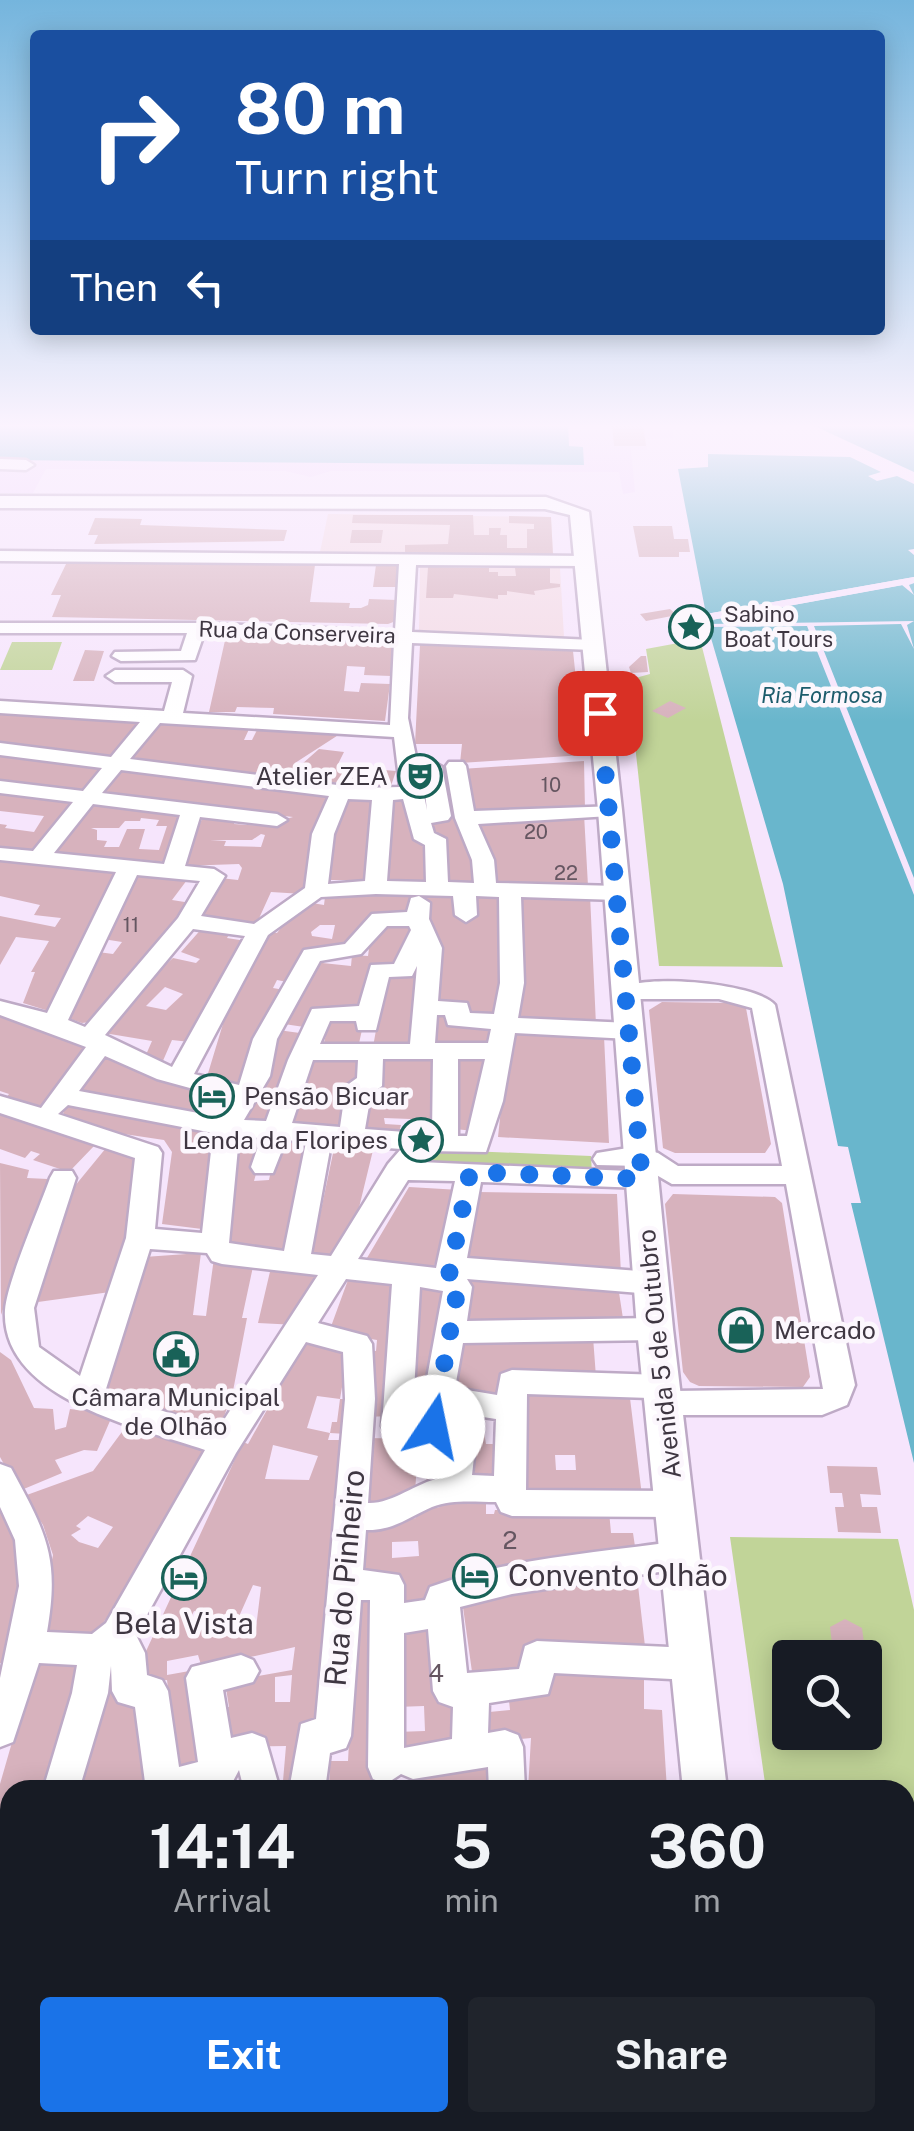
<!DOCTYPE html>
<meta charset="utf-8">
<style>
:root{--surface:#171b24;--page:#20242c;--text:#f1f3f6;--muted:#9ea1a6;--accent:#1a73e8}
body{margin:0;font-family:"Public Sans",sans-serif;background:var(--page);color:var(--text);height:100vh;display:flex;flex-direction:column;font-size:38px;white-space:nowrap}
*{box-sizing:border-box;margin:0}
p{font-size:32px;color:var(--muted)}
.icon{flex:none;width:55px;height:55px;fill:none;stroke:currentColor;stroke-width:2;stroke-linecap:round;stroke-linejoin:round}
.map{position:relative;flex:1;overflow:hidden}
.sheet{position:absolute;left:0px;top:1780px;width:915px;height:352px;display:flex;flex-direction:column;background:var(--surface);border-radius:30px 30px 0 0;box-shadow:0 5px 25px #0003}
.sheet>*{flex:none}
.hud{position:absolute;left:30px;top:30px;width:855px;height:305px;border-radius:10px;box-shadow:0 5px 25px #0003;background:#1a4fa0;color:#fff;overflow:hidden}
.controls{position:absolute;left:772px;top:1640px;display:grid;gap:20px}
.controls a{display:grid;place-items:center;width:110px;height:110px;border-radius:10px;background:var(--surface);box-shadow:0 5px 25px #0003;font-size:50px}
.pin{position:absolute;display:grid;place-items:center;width:85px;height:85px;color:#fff;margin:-42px;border-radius:20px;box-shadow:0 5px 15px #0006}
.me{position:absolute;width:110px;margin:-55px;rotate:11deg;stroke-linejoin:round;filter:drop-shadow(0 0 8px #0008)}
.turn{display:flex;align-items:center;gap:35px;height:210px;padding:0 40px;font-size:45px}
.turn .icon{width:130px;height:130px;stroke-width:2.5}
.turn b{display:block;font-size:70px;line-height:85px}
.then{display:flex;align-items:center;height:95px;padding:0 40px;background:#0003;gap:20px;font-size:38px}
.eta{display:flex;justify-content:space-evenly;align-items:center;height:170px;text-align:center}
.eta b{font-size:60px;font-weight:700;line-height:70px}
.action{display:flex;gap:20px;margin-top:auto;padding:20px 40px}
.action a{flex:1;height:115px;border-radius:10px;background:var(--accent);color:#fff;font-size:40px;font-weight:700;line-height:115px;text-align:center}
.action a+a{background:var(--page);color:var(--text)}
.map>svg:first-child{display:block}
.commercial{fill:#f3dae4}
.built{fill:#f1d7fb}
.green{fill:#c1d498;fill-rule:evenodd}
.water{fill:#69b6cc}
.pier{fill:#f6e5fc}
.building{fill:#d7b2bd;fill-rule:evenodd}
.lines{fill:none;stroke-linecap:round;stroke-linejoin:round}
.minor-casing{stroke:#beaac6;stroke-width:5}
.major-casing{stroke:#beaac6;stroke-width:5}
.minor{fill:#fff;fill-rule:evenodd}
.major{fill:#fff;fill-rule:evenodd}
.route{stroke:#1a73e8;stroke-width:18;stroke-dasharray:0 32.4}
.labels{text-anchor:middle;stroke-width:9;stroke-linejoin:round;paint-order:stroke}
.number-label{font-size:20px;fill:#655661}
.far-poi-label{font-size:22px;fill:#3f3742;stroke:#fcf7fd;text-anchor:start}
.far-street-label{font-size:22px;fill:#3f3742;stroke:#fcf7fd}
.far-water-label{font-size:22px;font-style:italic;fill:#1d5c6c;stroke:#fcf7fd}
.poi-label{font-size:25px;fill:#3f3742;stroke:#fcf7fd;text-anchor:end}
.street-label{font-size:25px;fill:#3f3742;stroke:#fcf7fd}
.near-number-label{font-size:25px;fill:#655661}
.near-poi-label{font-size:30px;fill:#3f3742;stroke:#fcf7fd;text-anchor:start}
.near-street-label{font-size:30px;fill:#3f3742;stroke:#fcf7fd}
</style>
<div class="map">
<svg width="914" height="2131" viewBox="0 0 914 2131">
<rect width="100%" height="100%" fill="#f6e5fc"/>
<path class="commercial" d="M328 514 551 517 553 555 320 552Z
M420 567 560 568 564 637 419 630Z"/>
<path class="built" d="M0 424H671L674 438 646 439 647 450H631L635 492 623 494 619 472 331 471 311 477 285 471 46 469 33 493H0Z"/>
<path class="green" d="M700 639 783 967 659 966 628 680 650 674 646 649Z
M12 642H62L52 670H0Z
M421 1149 591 1156 592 1174 426 1161Z
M730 1537 898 1539 914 1610V2131H814L813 2123 905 2122V1790H766ZM790 1658H865V1732H790Z"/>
<path class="water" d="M0 424H568L569 446 583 447 584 465 0 460Z
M810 424H914V472Z
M708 454 850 457 881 472 868 476 877 481 897 476 914 484V549L908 550 914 555V577L706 614 678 469 708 467Z
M914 583V1463L851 1203H861L848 1147 838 1146 783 884 706 621Z"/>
<path class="pier" d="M914 577V583L909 585 914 595 902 585 706 621V614Z
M914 621 907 625 914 649 901 624 814 626 914 878V895L807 626 708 627 707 624Z"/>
<path class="building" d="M612 424H643L646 446H614Z
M353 515H473L474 535H489V528H501L500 535H507V548H527V529H534V524L509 523V516L551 517 553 555 405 553V545L448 544 450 525 352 523Z
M95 518 142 519 140 525 287 530 284 541 94 544 98 535H88Z
M633 526H672L674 539H688L690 552H679V557H639Z
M352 530H383L381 543H350Z
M67 562 315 565 310 602 350 603 349 608H361L368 605 369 599 397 600 396 621 388 624 52 617 61 595H51Z
M376 565H398V587H373Z
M428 567 489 568V572H498V576H516L515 568H550V583L560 584V587L534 591 535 595 507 591V595H498V599L454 594 453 598H426Z
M670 609 677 615 646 621 640 614Z
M226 636 396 645 391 676 364 675 365 667 347 666 344 691 359 692 361 683 390 684 385 721 273 714 274 708 237 707 235 712H209Z
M420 645 573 651 584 755 460 763 462 744H415Z
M85 650 104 651 94 681H73Z
M641 656H646L648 672 631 673 629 667Z
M670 701 686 708 668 718 652 711Z
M0 714 148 721 121 758 0 744Z
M154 722 250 727 244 740H252L258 728 343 732 295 763 302 764 319 749 344 752 337 766 396 771 390 789 129 758Z
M0 753 108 765 85 793 0 783Z
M584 761 585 809 468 816 461 769Z
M116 766 332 796 303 894 271 892 256 925 199 916 220 878 238 880 242 868 239 864 182 866 205 812 236 816 234 824 247 825 278 826 279 821 293 817 95 794ZM261 834 265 835 261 847 224 846 226 841 210 840H252Z
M453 768 480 884 442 882 445 848 440 834H426L425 819 446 818 437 769Z
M0 790 78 800 41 852 0 848V824L7 825 5 828 34 832 44 816 0 811Z
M343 795 379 799 370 880H327L334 823Z
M92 799 188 810 168 862 54 853ZM141 818 159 820 156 826H167L159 850 139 849 145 829H127L119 847H104L107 841 97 840V830L91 828H119L125 821H140Z
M411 800 424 851H432V881H383L387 801Z
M584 814 588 886 489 884 468 819Z
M0 859 67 868 71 862 124 869 52 1012 23 1003 35 972H31L49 941 16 937 0 965V916L55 927 61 918 34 915 40 905 0 896Z
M133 871 190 876 172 900 191 903 90 1022 82 1023 62 1016 98 952 113 954 122 942 103 939Z
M326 889 415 891V913H371L348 947H307L292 983 277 980 273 988 284 990 243 1090 206 1080 232 994 267 932 277 933 297 907 306 902 324 905ZM320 925H335L332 939 312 936 311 932Z
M521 892 590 895 596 1025 520 1021Z
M507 893 502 1017H461L437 1003 426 894Z
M394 921H415L401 966 375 967 365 1010 319 1009 311 1028 284 1024 313 962 351 966 352 955 368 956 370 941Z
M204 926 231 931 227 938 246 941 190 1042 172 1040 162 1063 145 1057 152 1041 104 1033 141 986 173 958 196 963 200 959 181 952ZM165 987 183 994 166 1010 146 1006Z
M415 951H426L415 1047H373L386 974Z
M662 1002 731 1003 746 1008 771 1144 765 1153H675L663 1148 649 1010Z
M0 1011 35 1023 32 1029 90 1040 46 1109 6 1098 9 1094 0 1091Z
M433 1011 498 1025 497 1046 434 1045Z
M365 1016 358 1048 323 1047 330 1017Z
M515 1029 604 1036 609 1143 498 1137 507 1052H514Z
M278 1030 307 1034 273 1126 243 1123Z
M108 1053 230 1096 232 1101 218 1119 212 1120 79 1092Z
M308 1054 367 1060 365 1081H353L348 1129 287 1126Z
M379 1054H439L437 1120 384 1118 385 1124 401 1125 399 1132 362 1131 364 1099 379 1097Z
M471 1054 491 1055 475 1131 454 1129V1061H470Z
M69 1100 221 1131 210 1230 162 1224 172 1152 164 1140 104 1131 65 1118 62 1108Z
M0 1107 29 1118 25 1123 94 1146 69 1172 33 1160 40 1154 31 1151 25 1158 0 1149Z
M233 1131 267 1134 254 1181 269 1180 278 1136 314 1138 292 1253 224 1243Z
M336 1139 375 1142 356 1220 340 1257 312 1253Z
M106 1148 138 1156 132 1216 110 1292 38 1302 74 1187Z
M0 1163 29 1170 27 1178 48 1179 1 1315Z
M409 1187 460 1190 433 1269 364 1263Z
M478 1192 617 1194 621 1274 465 1260Z
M673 1194 775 1197 782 1203 810 1377 803 1387 699 1386 690 1382 683 1372 665 1204Z
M201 1253 193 1315 206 1316 214 1258 254 1262 242 1318H247L233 1391 219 1431 99 1392 144 1257Z
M272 1263 330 1271 297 1325 258 1323Z
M352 1269 403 1277 389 1416 367 1417V1350L376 1351 377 1340 329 1332Z
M461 1273 618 1286 624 1325 463 1326 469 1282H460Z
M414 1282 453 1289 432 1410 407 1408Z
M308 1336 352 1350V1380L343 1381 340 1399 317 1396 307 1428 330 1433 328 1440H348L333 1642 321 1643 319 1670H325L303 1790H267L265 1779 283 1781 286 1746 225 1747 222 1707H229L225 1682 292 1670 295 1647 202 1668 198 1655 167 1661V1675L195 1670 209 1770 178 1771 167 1680 142 1684 141 1662 243 1442 248 1444ZM273 1445 318 1456 309 1480 265 1479ZM253 1585 261 1587 255 1636H222L220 1617 237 1621ZM194 1611 211 1615 208 1631 186 1627ZM292 1675 290 1702H275V1677Z
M593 1337 596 1377H509L502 1400 452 1391 459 1338Z
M0 1352 11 1360 34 1408 53 1409 55 1430 66 1427 70 1409 113 1414 97 1451 84 1450 55 1460 62 1473 19 1491 0 1457Z
M520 1390H566V1396H577V1390H629L642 1496 522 1495ZM555 1455H575L576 1470H556Z
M340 1399H351L347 1434 330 1433 332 1422H337Z
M457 1409H480L486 1444H505V1483L468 1484Z
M130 1421 217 1453 91 1641 38 1627 53 1555 43 1525 24 1496 93 1471ZM88 1516 113 1527 98 1548 79 1542 71 1535 81 1529 76 1526Z
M368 1438 417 1439 418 1447 453 1448 450 1485 426 1484 428 1463 417 1462 415 1493 366 1507Z
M827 1466 877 1467 881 1495 860 1494 862 1507H877L881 1533 838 1532 835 1507H844L842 1493H830Z
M486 1494V1514H494L495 1510 609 1511 611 1533H633L636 1553 480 1571V1579L437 1584 435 1605 400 1607 361 1577 364 1527 416 1518V1511L440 1507 442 1496ZM418 1541 419 1556 392 1558V1542Z
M0 1501 28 1562 13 1663H0Z
M636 1568 646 1655 473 1679 462 1600 520 1594 518 1585Z
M357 1591H380L379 1790H329L330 1761H348Z
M437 1619 462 1697 463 1743 396 1752V1732L425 1731 424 1706 396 1707 400 1624Z
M845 1619 862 1628 864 1643 850 1652 832 1643 830 1627Z
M38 1652 90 1655 53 1790H10V2119L0 2121V1784Z
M545 1664 644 1668V1709L662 1710 667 1790H528L531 1738 481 1743 479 1713 510 1710 508 1691Z
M107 1676H125L139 1701 157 1790H71Z
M493 1752 499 1790H421L417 1764Z
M213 2122H327L328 2131H213Z
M359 2122H428L431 2131H361Z
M556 2122H602V2124L576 2131H557Z"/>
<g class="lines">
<g class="minor-casing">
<path id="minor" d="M0 459 26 460 34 465 26 470 0 469Z
M0 551 584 556 592 561 584 566 416 565 412 632 593 640 602 645 593 650 412 643 408 718 427 810 422 767 432 761 442 767 451 816 448 820 431 823 434 833 446 839 448 882 474 883 472 860 455 818 446 766 449 762H463L466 766 474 811 617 806 620 810 617 814 610 816 478 824 494 860 496 883 618 886 629 893 618 900 521 897 524 983 518 1018 630 1023 642 1031 630 1039 515 1033 503 1101 486 1152 426 1151 420 1162 652 1172 655 1179 652 1186 642 1188 481 1182 467 1258 652 1272 662 1276 666 1283 662 1290 652 1294 467 1279 472 1287 467 1321 655 1318 665 1321 670 1329 665 1337 655 1340 463 1343 455 1388 497 1395 501 1374 512 1370 661 1375 672 1379 674 1391 823 1389 786 1184H672L641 1166 597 1165 593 1159 597 1153 634 1147 658 1153 678 1166H782L752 1008 719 999H626L614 992C633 972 756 982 775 1005L855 1385 847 1405 822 1415H663L652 1412 648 1403 650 1398 527 1394 526 1490 673 1491 684 1495 689 1504 684 1513 673 1517 512 1516 501 1512 496 1502C475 1502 452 1499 432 1507 409 1517 393 1531 366 1530L363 1570 399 1575 404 1585V1603L425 1600 430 1587C509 1558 597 1553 679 1541L691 1545 696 1555 691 1565 679 1569 512 1594 460 1607 467 1673 519 1669 525 1646 537 1641 691 1648 703 1653 708 1664 703 1675 691 1680 554 1673 548 1694 489 1703 488 1733 505 1730 518 1735 523 1747 525 1790H489L488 1767 413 1779 401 1774 386 1784 373 1779 368 1767 370 1600H361L351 1736 346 1748 330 1753 325 1790H289L301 1724 316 1719 345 1399 343 1352 306 1342 236 1453 136 1635 145 1653 147 1675 162 1680 168 1691 179 1767 198 1762 186 1678 192 1667 241 1655 253 1660 259 1671 253 1682 223 1690 231 1738 252 1733 265 1738 280 1790H244L239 1770 230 1787 223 1790H146L135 1707 118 1702 112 1691 111 1666 108 1693 79 1790H43L72 1693 77 1665 39 1663 13 1742 0 1747V1678L19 1586 15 1540 0 1507V1464L11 1468C46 1533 60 1557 47 1632L92 1634 106 1623 205 1450C140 1428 0 1399 5 1310 7 1282 39 1209 50 1178L54 1171H72L76 1178 34 1308 39 1347 80 1376 126 1238 135 1158 0 1113V1096L41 1108 86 1047 0 1015V1001L47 1013 116 872 0 860V848L33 851 73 802 0 793V781L83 791 102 768 0 755V743L111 757 140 722 0 713V701L164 711 172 682H115L106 676 115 670H183L192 676 183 713 390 725 394 642 204 634 195 660 121 661 112 656 115 652 181 651 187 633H0V623H197L395 631 399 564 0 561ZM160 723 394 737 400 787 361 788 130 759ZM121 770 329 796 312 834 305 888 254 924 201 916 225 876 214 869 185 866 200 817 277 826 287 820 277 814 102 793ZM348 799 372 800 365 881 328 884 334 834ZM403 799 414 839 425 845 426 882 387 881 393 800ZM93 804 180 815 164 864 54 853ZM137 875 200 881 178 918 85 1027 68 1020ZM376 894 453 896 455 915 466 922 477 915 476 896 499 897 500 983 494 1014 470 1013 467 1003 438 1001 442 948 429 919 430 903 419 896 411 898 407 912 372 914 345 944 304 950 253 1039 239 1085 194 1074 268 935 321 897ZM387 926H409L411 930 394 964 371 965 359 1006 312 1009 288 1060 266 1121 244 1120 270 1076 277 1039 320 961 361 954ZM193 929 245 936 172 1067 105 1035ZM417 966 410 1044H320L330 1021H356L358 1030H376L389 977 412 976ZM437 1015H445L448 1025 491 1029 488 1043H435ZM105 1056 157 1079 230 1099 220 1117 79 1091ZM383 1059H433L432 1134 365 1129 371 1094 382 1086ZM458 1059H485L467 1136H458ZM313 1060H358L357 1078 346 1086 340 1127 292 1123ZM68 1105 213 1133 202 1233 155 1229 162 1153 158 1147 58 1114ZM239 1137 261 1138 251 1167 255 1173H273L286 1140 306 1142 284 1251 229 1243ZM331 1144 401 1149 388 1164 331 1256 311 1254ZM408 1180 455 1181 436 1268 358 1259ZM150 1249 207 1253 212 1261 222 1264 318 1275 218 1429 105 1392ZM346 1279 392 1284 382 1426 386 1435 397 1438 408 1435 412 1426 420 1287 443 1291 418 1427 422 1436 444 1452 440 1478C416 1483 392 1504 368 1503L375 1399 372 1344 367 1336 318 1323ZM451 1412 496 1419 494 1476 472 1475C476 1442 476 1442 449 1422ZM428 1629 433 1691 439 1702 453 1707 452 1739 404 1748V1633Z
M10 2108V2122H76L73 2131H0V2110Z
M125 2122H168L171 2131H128Z
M176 2122H218V2131H176Z
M314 2122H356L357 2131H315Z
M427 2122H469L471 2131H429Z
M520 2122H562L564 2131H522Z
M653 2122H719L716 2131H650Z"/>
</g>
<g class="major-casing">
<path id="major" d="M0 496 546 497 589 512 622 810 673 1329 727 1790H683L637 1329 598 810 570 515 545 509 0 508Z
M717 2122H768L769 2131H717Z"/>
</g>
<use href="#minor" class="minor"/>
<use href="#major" class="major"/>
</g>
<linearGradient id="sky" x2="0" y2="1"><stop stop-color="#75b5dd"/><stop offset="0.59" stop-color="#fbf3fe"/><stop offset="1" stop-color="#fbf3fe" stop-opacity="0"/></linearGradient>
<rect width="914" height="722" fill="url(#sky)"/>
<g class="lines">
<path class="route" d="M433 1427 458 1287 448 1280 470 1172 642 1179 600 713"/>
</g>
<defs>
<g id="sight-ring" transform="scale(2.25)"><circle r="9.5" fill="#fcf7fd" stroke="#196258" stroke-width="1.5"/><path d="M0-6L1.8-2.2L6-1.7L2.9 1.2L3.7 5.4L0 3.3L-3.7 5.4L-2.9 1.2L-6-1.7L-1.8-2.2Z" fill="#196258"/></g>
<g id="theatre-ring" transform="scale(2.25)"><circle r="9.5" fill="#fcf7fd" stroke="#196258" stroke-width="1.5"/><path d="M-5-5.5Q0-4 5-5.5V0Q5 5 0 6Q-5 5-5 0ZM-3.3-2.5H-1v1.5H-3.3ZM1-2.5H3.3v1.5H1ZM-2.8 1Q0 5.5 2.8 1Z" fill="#196258"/></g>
<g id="hotel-ring" transform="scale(2.25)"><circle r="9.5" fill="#fcf7fd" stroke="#196258" stroke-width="1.5"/><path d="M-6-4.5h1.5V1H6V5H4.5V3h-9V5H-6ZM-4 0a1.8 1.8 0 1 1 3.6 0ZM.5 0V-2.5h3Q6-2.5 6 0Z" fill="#196258"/></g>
<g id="shop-ring" transform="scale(2.25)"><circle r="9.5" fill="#fcf7fd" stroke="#196258" stroke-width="1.5"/><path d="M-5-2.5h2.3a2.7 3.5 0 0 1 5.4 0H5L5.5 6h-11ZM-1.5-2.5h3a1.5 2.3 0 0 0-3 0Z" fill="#196258"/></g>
<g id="civic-ring" transform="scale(2.25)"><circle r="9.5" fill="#fcf7fd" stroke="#196258" stroke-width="1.5"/><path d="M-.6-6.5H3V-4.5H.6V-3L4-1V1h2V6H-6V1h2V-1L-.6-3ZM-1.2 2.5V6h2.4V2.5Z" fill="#196258"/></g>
</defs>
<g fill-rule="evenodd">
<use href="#sight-ring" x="691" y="627"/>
<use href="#theatre-ring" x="420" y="776"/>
<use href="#hotel-ring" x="212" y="1096"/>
<use href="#sight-ring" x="421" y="1140"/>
<use href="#shop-ring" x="741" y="1330"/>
<use href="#civic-ring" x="176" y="1354"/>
<use href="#hotel-ring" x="475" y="1576"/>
<use href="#hotel-ring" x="184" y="1578"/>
</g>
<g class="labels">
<g class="number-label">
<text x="551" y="792">10</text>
<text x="536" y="839">20</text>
<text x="566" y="880">22</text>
<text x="131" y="932">11</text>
</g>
<g class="far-poi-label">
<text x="724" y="622">Sabino<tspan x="724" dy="25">Boat Tours</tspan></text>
</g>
<g class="far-street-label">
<text transform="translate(297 632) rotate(2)" y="8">Rua da Conserveira</text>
</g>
<g class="far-water-label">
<text x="822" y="703">Ria Formosa</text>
</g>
<g class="poi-label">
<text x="388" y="785">Atelier ZEA</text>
<text x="244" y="1105" text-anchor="start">Pensão Bicuar</text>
<text x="388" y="1149">Lenda da Floripes</text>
<text x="774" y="1339" text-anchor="start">Mercado</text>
<text x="176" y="1406" text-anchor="middle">Câmara Municipal<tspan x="176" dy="29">de Olhão</tspan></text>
</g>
<g class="street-label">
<text transform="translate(659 1354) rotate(-96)" y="9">Avenida 5 de Outubro</text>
</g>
<g class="near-number-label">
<text x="510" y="1549">2</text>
<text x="436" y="1682">4</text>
</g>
<g class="near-poi-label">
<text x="508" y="1586">Convento Olhão</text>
<text x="184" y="1634" text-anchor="middle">Bela Vista</text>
</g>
<g class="near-street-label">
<text transform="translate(345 1578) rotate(-85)" y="10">Rua do Pinheiro</text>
</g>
</g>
</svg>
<div class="controls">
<a><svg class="icon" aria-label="search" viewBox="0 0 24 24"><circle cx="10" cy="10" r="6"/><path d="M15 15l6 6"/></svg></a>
</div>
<div class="pin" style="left:600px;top:713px;background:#d93025"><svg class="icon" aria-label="arrive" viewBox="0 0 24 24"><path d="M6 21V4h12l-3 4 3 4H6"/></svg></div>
<svg class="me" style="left:433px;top:1427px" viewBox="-20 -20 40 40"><circle r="19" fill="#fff"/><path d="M0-13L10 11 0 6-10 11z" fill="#1a73e8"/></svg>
<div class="hud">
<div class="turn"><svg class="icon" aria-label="right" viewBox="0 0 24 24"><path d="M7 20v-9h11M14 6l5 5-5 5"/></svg><div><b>80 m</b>Turn right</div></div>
<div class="then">Then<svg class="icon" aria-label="left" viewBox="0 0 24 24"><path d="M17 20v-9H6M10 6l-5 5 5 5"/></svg></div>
</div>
<section class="sheet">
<div class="eta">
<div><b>14:14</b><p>Arrival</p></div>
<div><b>5</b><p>min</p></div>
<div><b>360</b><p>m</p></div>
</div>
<div class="action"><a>Exit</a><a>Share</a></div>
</section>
</div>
